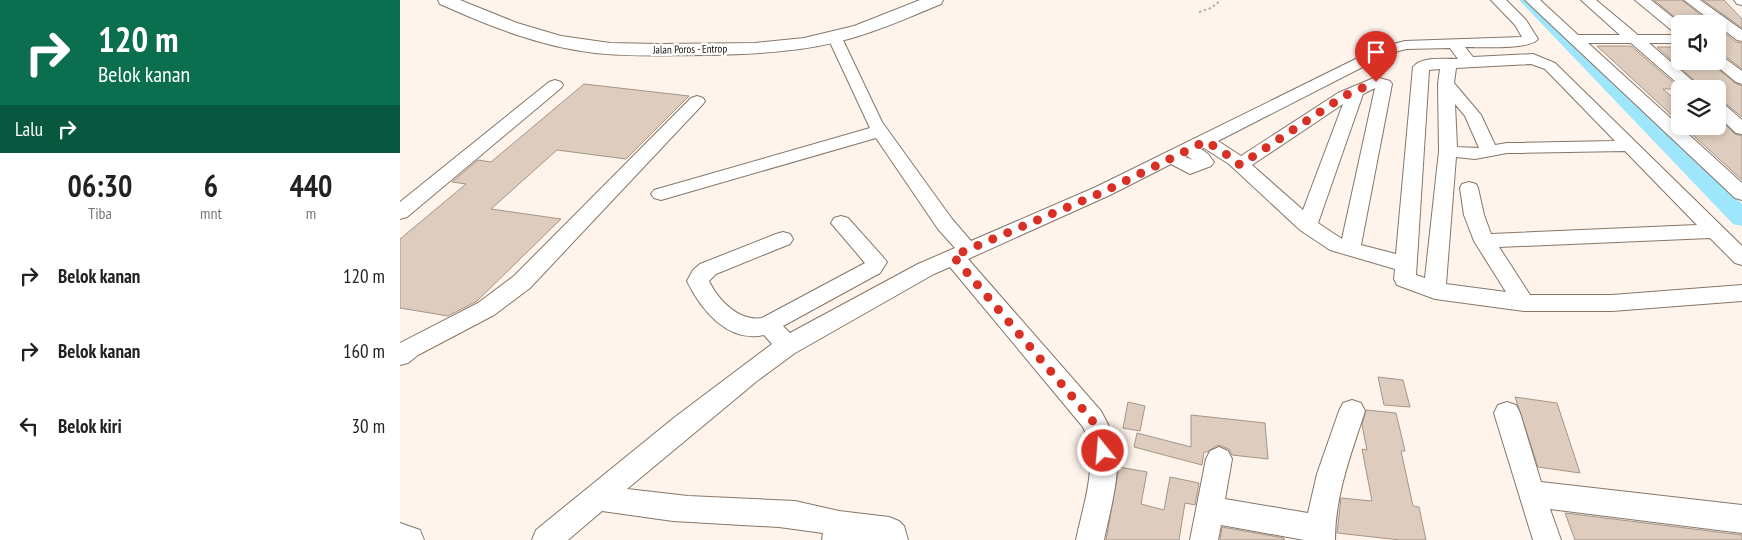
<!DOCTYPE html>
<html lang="id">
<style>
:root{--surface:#fff;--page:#f6f6f6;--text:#222;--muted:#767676}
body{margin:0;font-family:"PT Sans Narrow",sans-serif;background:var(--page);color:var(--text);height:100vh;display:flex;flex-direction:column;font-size:19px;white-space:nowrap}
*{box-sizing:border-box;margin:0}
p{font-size:16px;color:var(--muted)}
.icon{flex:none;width:28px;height:28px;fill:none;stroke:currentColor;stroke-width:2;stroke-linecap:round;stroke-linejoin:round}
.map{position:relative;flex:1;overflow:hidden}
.drawer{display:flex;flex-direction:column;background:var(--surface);width:400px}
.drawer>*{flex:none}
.top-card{background:#0b6e4f;color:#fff;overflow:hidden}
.controls{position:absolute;left:1271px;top:15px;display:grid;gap:10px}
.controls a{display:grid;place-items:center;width:55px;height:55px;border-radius:8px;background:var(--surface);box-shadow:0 2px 8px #0003;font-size:25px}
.pin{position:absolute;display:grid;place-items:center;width:42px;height:42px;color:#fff;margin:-51px -21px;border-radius:50% 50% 50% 0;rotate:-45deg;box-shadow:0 0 5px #0007}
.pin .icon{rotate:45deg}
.me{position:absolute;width:55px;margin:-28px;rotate:343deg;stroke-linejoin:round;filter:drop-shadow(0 0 4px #0008)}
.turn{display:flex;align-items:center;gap:18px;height:105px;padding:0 15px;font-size:22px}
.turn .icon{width:65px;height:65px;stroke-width:2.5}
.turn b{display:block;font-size:35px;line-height:42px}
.then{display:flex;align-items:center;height:48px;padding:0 15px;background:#0003;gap:10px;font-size:19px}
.eta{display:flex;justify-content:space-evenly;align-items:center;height:85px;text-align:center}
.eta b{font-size:30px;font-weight:700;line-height:35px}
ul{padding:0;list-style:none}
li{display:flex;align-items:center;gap:15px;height:75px;padding:0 15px}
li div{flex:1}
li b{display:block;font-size:19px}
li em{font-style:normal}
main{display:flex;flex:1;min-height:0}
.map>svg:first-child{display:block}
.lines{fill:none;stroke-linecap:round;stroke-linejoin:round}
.river{fill:#9ee6fb;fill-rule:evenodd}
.building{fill:#decdbe;stroke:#a59587}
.minor-casing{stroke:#867669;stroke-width:2}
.major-casing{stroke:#867669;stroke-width:2}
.path{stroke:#b6aea6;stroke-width:2;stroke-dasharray:2.5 2.5;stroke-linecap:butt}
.minor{fill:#fff;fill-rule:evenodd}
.major{fill:#fff;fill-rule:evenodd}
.route{stroke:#d93025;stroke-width:9;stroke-dasharray:0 16.2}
.labels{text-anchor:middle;stroke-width:5;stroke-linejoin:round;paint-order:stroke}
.far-street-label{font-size:11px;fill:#130e09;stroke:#fff}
</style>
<main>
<section class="drawer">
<div class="top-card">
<div class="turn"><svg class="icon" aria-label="right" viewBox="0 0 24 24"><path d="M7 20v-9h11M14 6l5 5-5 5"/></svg><div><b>120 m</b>Belok kanan</div></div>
<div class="then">Lalu<svg class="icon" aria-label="right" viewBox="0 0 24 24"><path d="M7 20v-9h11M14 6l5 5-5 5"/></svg></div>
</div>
<div class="eta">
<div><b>06:30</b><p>Tiba</p></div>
<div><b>6</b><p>mnt</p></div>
<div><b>440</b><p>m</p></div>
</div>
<ul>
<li><svg class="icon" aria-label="right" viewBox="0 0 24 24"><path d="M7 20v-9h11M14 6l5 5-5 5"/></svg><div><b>Belok kanan</b></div><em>120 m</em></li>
<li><svg class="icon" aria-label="right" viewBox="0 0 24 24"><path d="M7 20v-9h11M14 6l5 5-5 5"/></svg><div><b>Belok kanan</b></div><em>160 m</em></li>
<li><svg class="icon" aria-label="left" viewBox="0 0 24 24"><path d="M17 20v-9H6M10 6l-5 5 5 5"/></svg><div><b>Belok kiri</b></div><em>30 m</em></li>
</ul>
</section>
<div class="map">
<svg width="1342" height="540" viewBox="0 0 1342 540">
<rect width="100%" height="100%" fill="#fef4eb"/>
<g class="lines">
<path class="river" d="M1119 0H1137L1342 204V226L1333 224Z"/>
</g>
<path class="building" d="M1254 0H1282L1312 24H1283Z
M1303 0H1324L1342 19V28Z
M1318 28 1336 42 1342 43V69L1324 55 1318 53Z
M1197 46H1231L1281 89H1263L1280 104V123Z
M1257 47H1280V61H1309L1335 83 1342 86V117L1325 103 1318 101V89H1304Z
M184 84 289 96 226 159 157 150 91 209 161 219 77 301 48 316 0 308V239L66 184 52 182 78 160 91 162Z
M1318 118 1335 134 1342 136V180L1283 126H1318Z
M978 377 1003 380 1010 407 984 405Z
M1115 397 1157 403 1180 473 1138 467Z
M728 402 745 406 740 431 723 428Z
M966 410 996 413 1005 451H1001L1013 506 1019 507 1026 540H1000L937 533 941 498 972 501 962 449 967 450 962 425Z
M791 415 865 423 868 459 832 455 829 449 818 445 807 452H804L802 465 734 447 737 433 791 447Z
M719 467 747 472 741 504 764 510 770 477 799 483 795 505 785 503 779 540H706Z
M1165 513 1342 535V540H1175Z
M822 527 884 538V540H820Z"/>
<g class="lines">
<g class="minor-casing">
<path id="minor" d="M1091 0H1106L1126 20 1138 39C1130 50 1080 47 1065 47L1073 57 1133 54 1155 63 1342 246V265L1335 263 1310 238 1099 247 1130 295H1212L1342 285V301L1212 311H1124L1035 299 997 285 994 279 995 269 930 250 900 230 829 164 804 148 801 149 808 154 814 162 811 166 790 174 771 164 710 195 568 259 701 411C705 419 710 427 713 436 724 465 710 510 704 540H676C683 505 700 461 683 427L550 267 534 274 395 353 357 381 227 489 288 496 395 501 439 511 489 517 499 521 504 526 508 540H422L423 533 379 527 273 521 202 511 168 540H132L136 530 275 417 372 344 364 335C328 343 301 310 287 281L293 270 300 264 376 234 383 232 390 234 393 239 390 244 316 274 309 281C318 300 339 322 362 318L465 263 431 223 434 218 441 216 448 218 483 257 487 262 480 273 383 326 390 333 518 264 555 248 538 229 476 138 261 200 254 198 251 194 254 190 470 128 428 38 430 35H440L442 38 482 122 552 219 571 241 696 187 978 48 1005 41 1122 37 1115 25ZM1050 48 1058 59C1046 59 1021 56 1013 67L996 254 961 245 992 84 990 81 976 77 938 93 841 156 818 141 988 54 1006 49ZM1131 64 1145 69 1215 141 1107 143 1095 145 1081 115 1054 83 1056 68ZM1040 69 1038 84 1039 151 1025 278 1016 275 1029 70ZM975 88 942 239 918 223 963 94ZM943 104 903 210 852 165ZM1055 104 1065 116 1079 148 1057 147ZM1225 151 1297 225 1091 234 1084 215 1078 188 1076 184 1069 182 1062 184 1060 188 1064 215 1074 241 1106 292 1046 284 1056 157 1075 159 1107 153ZM787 156 793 160 785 157Z
M1125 0H1140L1178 35H1220L1181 0H1196L1238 35H1280V43H1249L1302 89H1284L1231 43H1188L1342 183V200L1335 198Z
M1235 0H1251L1281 24 1280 34 1275 33Z
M1284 0H1300L1342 30V41L1337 40Z
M1334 0H1342V5L1337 4Z
M1318 55 1323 57 1342 71V84L1336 82 1313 63 1311 61H1318Z
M155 80 161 82 163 85 161 88 7 217 0 219V202L149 82Z
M297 96 303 98 305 101 303 104 130 288 94 315 18 355 8 363 0 365V343L78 303 114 276 291 98Z
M1318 103 1324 104 1342 120V134L1336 133 1318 116Z
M952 400 961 403 965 411C951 454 935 495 935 540H904L821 525 818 540H790L806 459 810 451 819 447 828 451 832 459 825 499 908 513 917 474 939 411 943 403Z
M1107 402 1116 405 1120 413 1141 482 1342 505V533L1150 509 1161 540H1133L1094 413 1098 405Z
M0 523 20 530 24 540H0Z"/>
</g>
<g class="major-casing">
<path id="major" d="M38 0H60L117 23 161 36 210 43 259 44 355 43 404 38 454 26 520 0H543L541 4C512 16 483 29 452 38 404 52 356 54 305 55 269 55 232 57 195 53 141 47 89 26 40 4Z"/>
</g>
<path class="path" d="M799 12 811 8 821 0"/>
<use href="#minor" class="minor"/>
<use href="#major" class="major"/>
</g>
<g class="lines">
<path class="route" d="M703 451 701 437 692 420 553 256 703 192 806 141 835 160 840 165 944 96 976 82"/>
</g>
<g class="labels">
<g class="far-street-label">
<text transform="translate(290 49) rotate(-1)" y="4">Jalan Poros - Entrop</text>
</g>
</g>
</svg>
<div class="controls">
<a><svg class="icon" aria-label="sound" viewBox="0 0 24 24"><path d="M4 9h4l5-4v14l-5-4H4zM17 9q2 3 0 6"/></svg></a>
<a><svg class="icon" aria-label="layers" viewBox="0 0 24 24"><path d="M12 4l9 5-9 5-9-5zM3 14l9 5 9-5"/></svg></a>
</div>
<div class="pin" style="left:976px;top:82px;background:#d93025"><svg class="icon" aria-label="arrive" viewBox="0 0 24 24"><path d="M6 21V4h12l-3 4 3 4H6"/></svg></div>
<svg class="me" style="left:703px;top:451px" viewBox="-20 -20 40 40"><circle r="17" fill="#d93025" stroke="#fff" stroke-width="3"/><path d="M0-11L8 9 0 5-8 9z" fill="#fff"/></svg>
</div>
</main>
